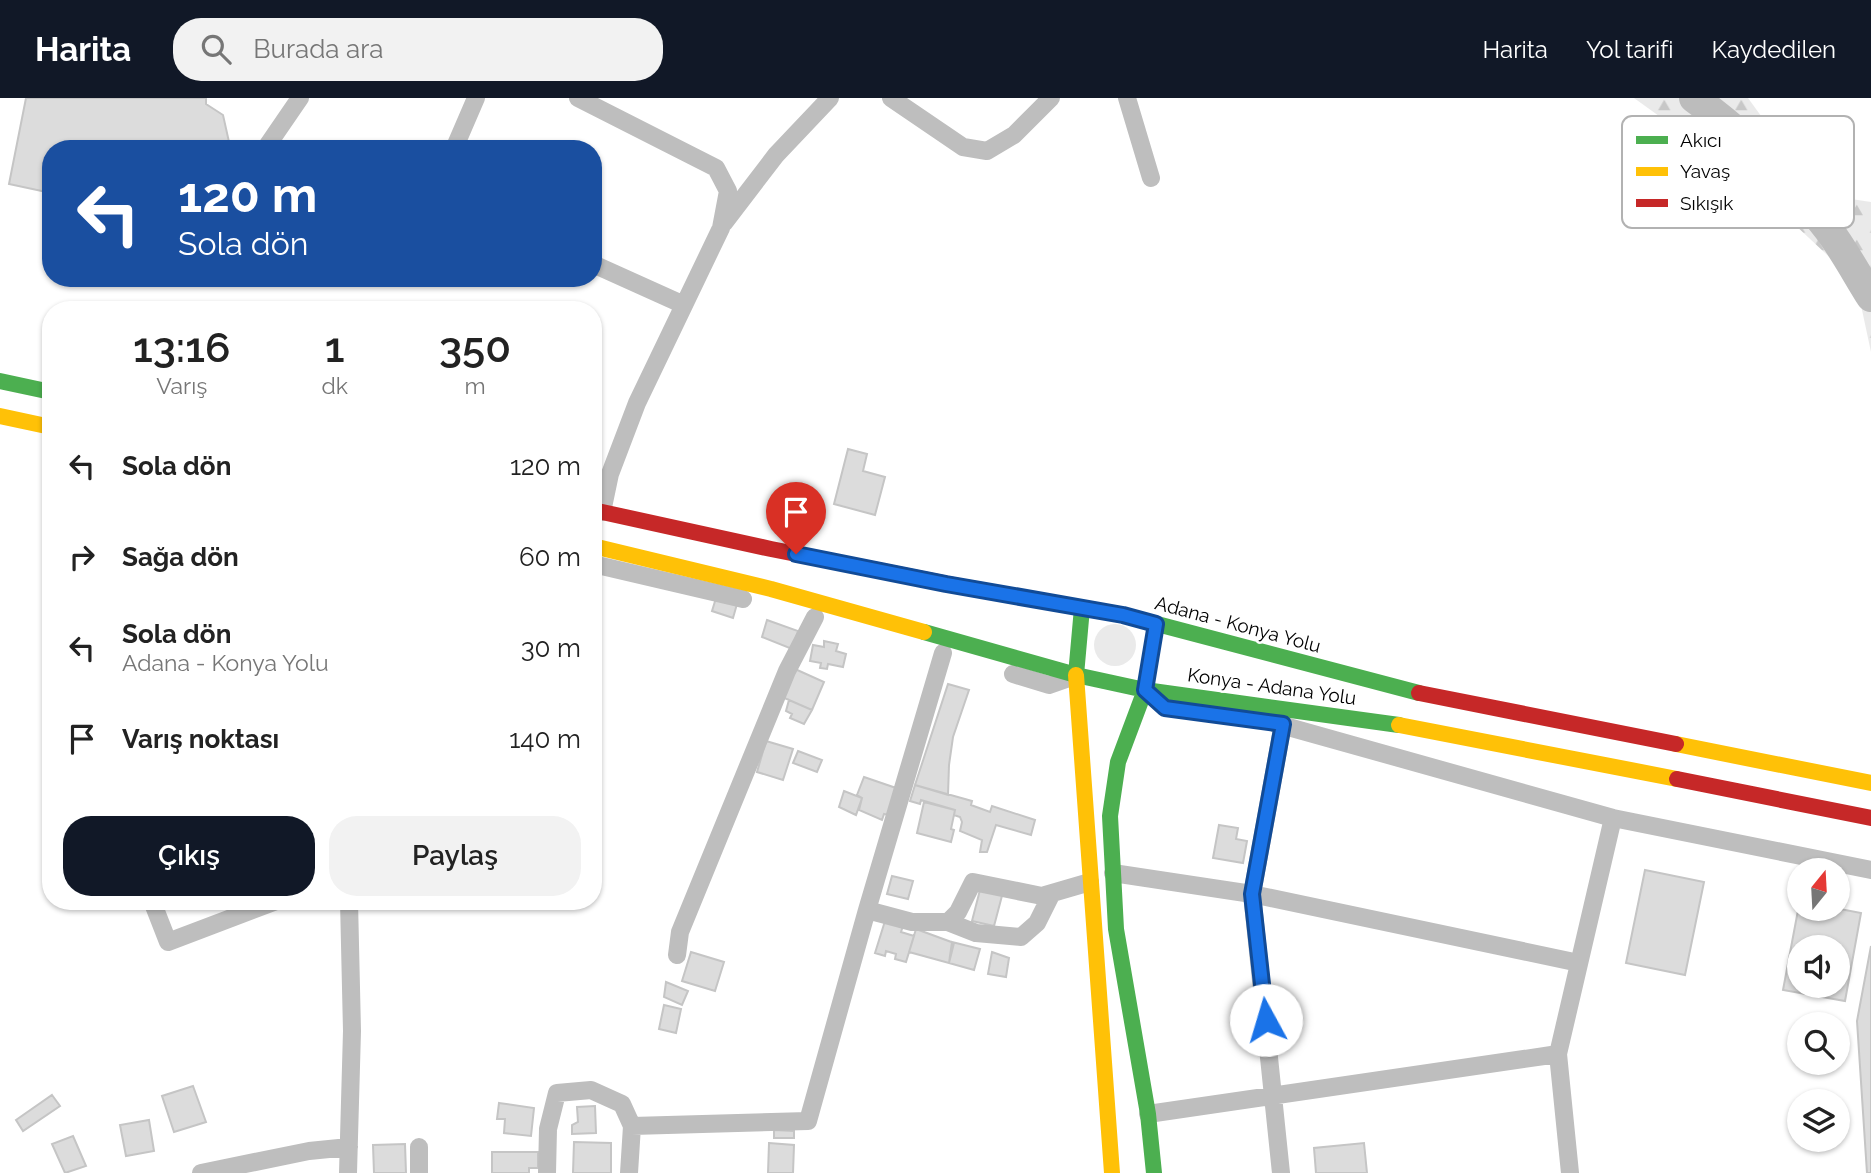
<!DOCTYPE html>
<html lang="tr">
<meta charset="utf-8">
<style>
:root{--surface:#fff;--page:#f2f2f2;--text:#222;--muted:#767676;--accent:#111827}
body{margin:0;font-family:Raleway,sans-serif;background:var(--page);color:var(--text);height:100vh;display:flex;flex-direction:column;font-size:26px;white-space:nowrap}
*{box-sizing:border-box;margin:0}
p{font-size:23px;color:var(--muted)}
.icon{flex:none;width:38px;height:38px;fill:none;stroke:currentColor;stroke-width:2;stroke-linecap:round;stroke-linejoin:round}
.map{position:relative;flex:1;overflow:hidden}
.drawer{position:absolute;left:42px;top:203px;width:560px;height:609px;display:flex;flex-direction:column;background:var(--surface);border-radius:28px;box-shadow:0 2px 5px #0004}
.drawer>*{flex:none}
.banner{position:absolute;left:42px;top:42px;width:560px;height:147px;border-radius:28px;box-shadow:0 2px 5px #0004;background:#1a4fa0;color:#fff;overflow:hidden}
.needle{width:46px;rotate:18deg}
.tools{position:absolute;left:1787px;top:760px;display:grid;gap:14px}
.tools a{display:grid;place-items:center;width:63px;height:63px;border-radius:50%;background:var(--surface);box-shadow:0 2px 5px #0004;font-size:35px}
.pin{position:absolute;display:grid;place-items:center;width:60px;height:60px;color:#fff;margin:-72px -30px;border-radius:50% 50% 50% 0;rotate:-45deg;box-shadow:0 0 7px #0007}
.pin .icon{rotate:45deg}
.me{position:absolute;width:77px;margin:-38px;rotate:354deg;stroke-linejoin:round;filter:drop-shadow(0 0 5px #0008)}
.turn{display:flex;align-items:center;gap:24px;height:147px;padding:0 21px;font-size:32px}
.turn .icon{width:91px;height:91px;stroke-width:2.5}
.turn b{display:block;font-size:49px;line-height:60px}
.eta{display:flex;justify-content:space-evenly;align-items:center;height:119px;text-align:center}
.eta b{font-size:42px;font-weight:600;line-height:49px}
.action{display:flex;gap:14px;margin-top:auto;padding:14px 21px}
.action a{flex:1;height:80px;border-radius:28px;background:var(--accent);color:#fff;font-size:28px;font-weight:600;line-height:80px;text-align:center}
.action a+a{background:var(--page);color:var(--text)}
ul{padding:0;list-style:none}
li{display:flex;align-items:center;gap:21px;height:91px;padding:0 21px}
li div{flex:1}
li b{display:block;font-size:26px}
li em{font-style:normal}
header{display:flex;align-items:center;gap:42px;box-sizing:border-box;height:98px;padding:0 35px;background:var(--accent);color:#fff}
header strong{font-size:33px}
nav{display:flex;gap:38px;margin-inline-start:auto;font-size:24px}
.search{width:490px;height:63px;background:var(--page);display:flex;align-items:center;gap:18px;box-sizing:border-box;padding:0 24px;border-radius:28px;color:var(--muted);font-size:26px}
.map>svg:first-child{display:block}
.green{fill:#eaeaea}
.forest{fill:url(#forest-firs)}
.lines{fill:none;stroke-linecap:round;stroke-linejoin:round}
.river{stroke:#bcbcbc;stroke-width:30}
.building{fill:#dcdcdc;stroke:#c5c5c5;stroke-width:2;fill-rule:evenodd}
.street{stroke:#bebebe;stroke-width:18}
.fast{stroke:#4caf50;stroke-width:16}
.slow{stroke:#ffc107;stroke-width:16}
.jam{stroke:#c62828;stroke-width:16}
.route-casing{stroke:#114b97;stroke-width:18}
.route{stroke:#1a73e8;stroke-width:12}
.labels{text-anchor:middle;stroke-width:5;stroke-linejoin:round;paint-order:stroke}
.street-label{font-size:19px;fill:#000;stroke:#fff}
.key{fill:#fff;stroke:#b2b2b2;stroke-width:2}
.key-label{font-size:19px;fill:#000}
</style>
<header>
<strong>Harita</strong>
<div class="search"><svg class="icon" aria-label="search" viewBox="0 0 24 24"><circle cx="10" cy="10" r="6"/><path d="M15 15l6 6"/></svg>Burada ara</div>
<nav><a>Harita</a><a>Yol tarifi</a><a>Kaydedilen</a></nav>
</header>
<div class="map">
<svg width="1871" height="1075" viewBox="0 0 1871 1075">
<defs>
<pattern id="forest-firs" width="22" height="20" patternUnits="userSpaceOnUse" patternTransform="scale(1.75)"><rect width="22" height="20" fill="#eaeaea"/><path d="M5 1l3.5 6h-7zM16 11l3.5 6h-7z" fill="#c7c7c7"/></pattern>
</defs>
<rect width="100%" height="100%" fill="#fff"/>
<path class="green" d="M1094 547a21 21 0 1 1 42 0a21 21 0 1 1-42 0Z"/>
<path class="forest" d="M1634 0H1748L1818 96 1871 104V254L1856 184 1745 80Z"/>
<g class="lines">
<path class="river" d="M1694 0C1743 35 1791 82 1828 131 1844 152 1857 177 1871 199"/>
</g>
<path class="building" d="M26 0H206V6L223 17 229 44 227 51H51V95L9 86Z
M848 351 867 356 863 373 885 379 875 417 834 406Z
M716 500 737 506 733 520 712 513Z
M767 522 798 533 792 551 762 539Z
M824 543 838 546 836 553 846 556 843 569 828 566 827 571 820 570 821 565 810 563 813 547 824 549Z
M795 571 824 584 812 612 782 599Z
M948 586 969 592 953 639 949 667 948 697 915 687Z
M789 602 812 612 804 626 790 620 792 616 786 613Z
M766 643 793 651 783 682 757 674Z
M798 653 822 662 817 674 793 665Z
M864 679 896 690 889 717 884 716 882 722 859 712 862 700 857 697Z
M915 687 972 703 971 707 990 714 992 708 1035 722 1031 737 996 727 987 754H980L982 742 960 733 962 724 960 719 954 717 955 712 921 702 920 706 910 703Z
M844 693 862 700 856 717 839 709Z
M924 704 955 712 951 731 954 732 951 744 917 735Z
M1219 727 1238 730 1236 741 1247 743 1243 765 1213 760Z
M1645 772 1704 784 1685 877 1626 865Z
M892 778 913 783 908 801 887 796Z
M981 788 1003 794 994 828 972 823Z
M1799 807V810H1835L1861 815 1845 903 1783 892ZM1799 849H1838V887H1799Z
M885 823 903 828 901 834 914 838 906 864 895 861 896 856 886 853 885 858 875 855Z
M916 831 954 845 949 865 909 854Z
M952 844 980 851 974 872 949 865Z
M1871 848V1075H1867L1857 923Z
M691 854 724 864 715 893 682 883Z
M992 854 1009 860 1006 879 988 876Z
M666 884 688 893 682 907 664 899Z
M664 907 681 911 676 935 659 931Z
M193 988 206 1024 174 1034 162 998Z
M52 997 60 1008 23 1033 16 1022Z
M499 1005 534 1010 531 1038 504 1035 505 1021H497Z
M595 1008 596 1035 572 1036V1027L578 1024 577 1009Z
M149 1022 154 1053 126 1058 120 1027Z
M774 1032 794 1033V1040H774Z
M73 1038 86 1068 65 1075 52 1046Z
M574 1044 611 1045V1075H573Z
M769 1045 794 1047 793 1075H768Z
M1364 1045 1367 1075H1316L1314 1050Z
M405 1046 406 1075H374L373 1047Z
M492 1054H538V1070H529V1075H492Z"/>
<g class="lines">
<path class="street" d="M578 0 716 70 728 93 721 130 637 305 610 376 602 414
M891 0 963 49 987 53 1014 37 1051 0
M1127 0 1151 80
M265 51 300 0
M454 51 476 0
M724 125 776 57 830 0
M593 166 684 207
M593 466 743 501
M1013 576 1049 587 1069 580
M1274 625 1613 720 1871 772
M1113 775 1252 796 1579 865
M152 803 168 844 276 803
M867 812 912 824H948L958 814 973 784 1042 798 1090 784
M948 824 976 835 1021 839 1037 825 1052 795
M677 857 680 834 787 573 815 519
M1148 1016 1558 956
M419 1049V1075
M201 1075 309 1053 349 1049
M348 1075 352 933 349 803
M547 1075 548 1031 557 995 591 992 622 1006 632 1028 808 1023 867 812 943 555
M629 1075 632 1028
M1281 1075 1252 796 1283 626
M1570 1075 1558 956 1613 720"/>
<path class="fast" d="M0 283 51 294
M964 489 1123 517 1419 595
M924 534 1076 577 1145 592 1399 627
M1076 577 1082 510
M1145 592 1118 664 1110 718 1116 831 1148 1016 1154 1075
M1145 592 1156 526"/>
<path class="slow" d="M0 318 51 329
M593 448 771 491 924 534
M1076 577 1112 1075
M1399 627 1677 681
M1676 646 1871 685"/>
<path class="jam" d="M593 412 771 451 964 489
M1419 595 1676 646
M1677 681 1871 720"/>
</g>
<g class="lines">
<g class="route-casing">
<path id="route" d="M796 456 946 486 1123 517 1156 526 1145 592 1165 610 1283 626 1252 796 1266 922"/>
</g>
<use href="#route" class="route"/>
</g>
<g class="labels">
<g class="street-label">
<text transform="translate(1238 526) rotate(15)" y="7">Adana - Konya Yolu</text>
<text transform="translate(1272 588) rotate(8)" y="7">Konya - Adana Yolu</text>
</g>
</g>
<rect x="1622" y="18" width="232" height="112" rx="10" class="key"/>
<rect x="1636" y="38" width="32" height="8" fill="#4caf50"/>
<rect x="1636" y="69" width="32" height="9" fill="#ffc107"/>
<rect x="1636" y="101" width="32" height="8" fill="#c62828"/>
<g class="key-label">
<text x="1680" y="49">Akıcı</text>
<text x="1680" y="80">Yavaş</text>
<text x="1680" y="112">Sıkışık</text>
</g>
</svg>
<div class="tools">
<a><svg class="needle" viewBox="-14 -14 28 28"><path d="M0-13l5 13h-10z" fill="#e53935"/><path d="M0 13l5-13h-10z" fill="#767676"/></svg></a>
<a><svg class="icon" aria-label="sound" viewBox="0 0 24 24"><path d="M4 9h4l5-4v14l-5-4H4zM17 9q2 3 0 6"/></svg></a>
<a><svg class="icon" aria-label="search" viewBox="0 0 24 24"><circle cx="10" cy="10" r="6"/><path d="M15 15l6 6"/></svg></a>
<a><svg class="icon" aria-label="layers" viewBox="0 0 24 24"><path d="M12 4l9 5-9 5-9-5zM3 14l9 5 9-5"/></svg></a>
</div>
<div class="pin" style="left:796px;top:456px;background:#d93025"><svg class="icon" aria-label="arrive" viewBox="0 0 24 24"><path d="M6 21V4h12l-3 4 3 4H6"/></svg></div>
<svg class="me" style="left:1266px;top:922px" viewBox="-20 -20 40 40"><circle r="19" fill="#fff"/><path d="M0-13L10 11 0 6-10 11z" fill="#1a73e8"/></svg>
<div class="banner">
<div class="turn"><svg class="icon" aria-label="left" viewBox="0 0 24 24"><path d="M17 20v-9H6M10 6l-5 5 5 5"/></svg><div><b>120 m</b>Sola dön</div></div>
</div>
<section class="drawer">
<div class="eta">
<div><b>13:16</b><p>Varış</p></div>
<div><b>1</b><p>dk</p></div>
<div><b>350</b><p>m</p></div>
</div>
<ul>
<li><svg class="icon" aria-label="left" viewBox="0 0 24 24"><path d="M17 20v-9H6M10 6l-5 5 5 5"/></svg><div><b>Sola dön</b></div><em>120 m</em></li>
<li><svg class="icon" aria-label="right" viewBox="0 0 24 24"><path d="M7 20v-9h11M14 6l5 5-5 5"/></svg><div><b>Sağa dön</b></div><em>60 m</em></li>
<li><svg class="icon" aria-label="left" viewBox="0 0 24 24"><path d="M17 20v-9H6M10 6l-5 5 5 5"/></svg><div><b>Sola dön</b><p>Adana - Konya Yolu</p></div><em>30 m</em></li>
<li><svg class="icon" aria-label="arrive" viewBox="0 0 24 24"><path d="M6 21V4h12l-3 4 3 4H6"/></svg><div><b>Varış noktası</b></div><em>140 m</em></li>
</ul>
<div class="action"><a>Çıkış</a><a>Paylaş</a></div>
</section>
</div>
